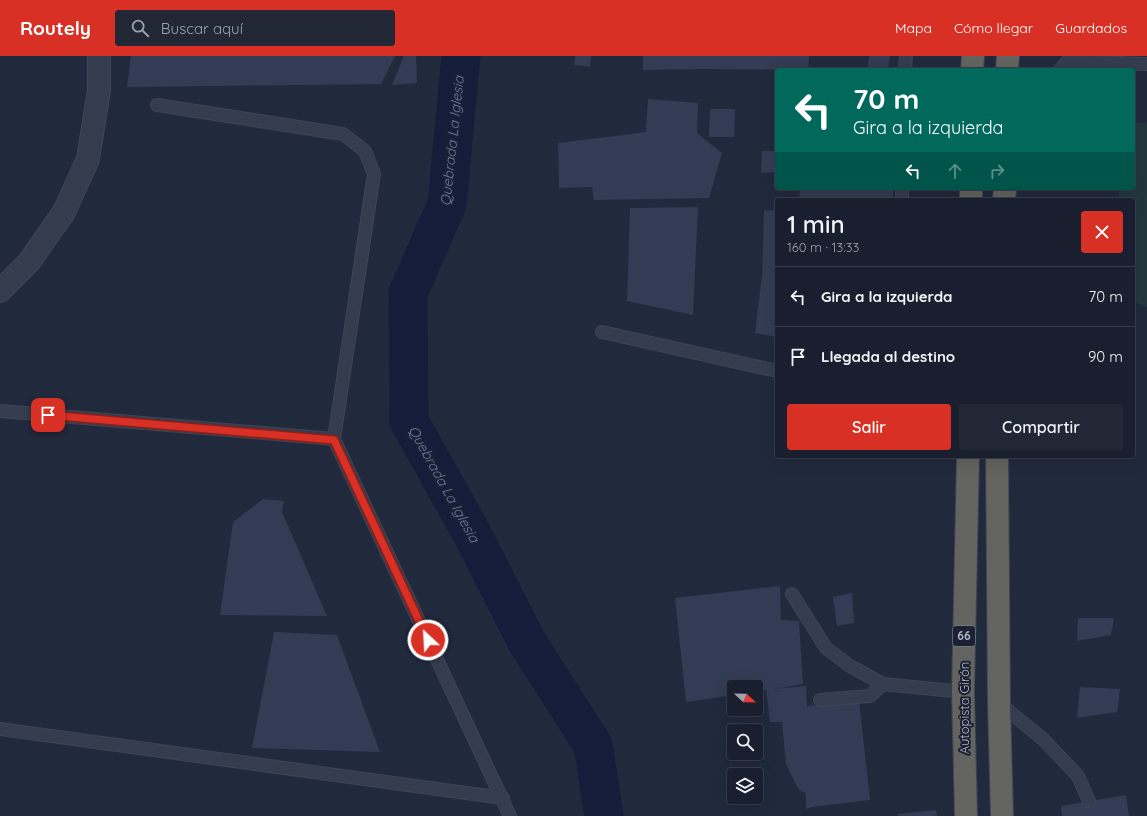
<!DOCTYPE html>
<html lang="es">
<meta charset="utf-8">
<style>
:root{--surface:#191f2e;--page:#222736;--text:#f1f3f6;--muted:#9fa2aa;--line:#373d4a;--accent:#d93025}
body{margin:0;font-family:Quicksand,sans-serif;background:var(--page);color:var(--text);height:100vh;display:flex;flex-direction:column;font-size:15px;white-space:nowrap}
*{box-sizing:border-box;margin:0}
p{font-size:13px;color:var(--muted)}
.icon{flex:none;width:22px;height:22px;fill:none;stroke:currentColor;stroke-width:2;stroke-linecap:round;stroke-linejoin:round}
.map{position:relative;flex:1;overflow:hidden}
.drawer{position:absolute;left:775px;top:142px;width:360px;height:260px;display:flex;flex-direction:column;background:var(--surface);border-radius:4px;box-shadow:0 4px 16px #0002,0 0 0 1px var(--line)}
.drawer>*{flex:none}
.hud{position:absolute;left:775px;top:12px;width:360px;height:122px;border-radius:4px;box-shadow:0 4px 16px #0002,0 0 0 1px var(--line);background:#00695c;color:#fff;overflow:hidden}
.needle{width:26px;rotate:112deg}
.fabs{position:absolute;left:727px;top:624px;display:grid;gap:8px}
.fabs a{display:grid;place-items:center;width:36px;height:36px;border-radius:4px;background:var(--surface);box-shadow:0 4px 16px #0002,0 0 0 1px var(--line);font-size:20px}
.pin{position:absolute;display:grid;place-items:center;width:34px;height:34px;color:#fff;margin:-17px;border-radius:8px;box-shadow:0 2px 6px #0006}
.me{position:absolute;width:44px;margin:-22px;rotate:335deg;stroke-linejoin:round;filter:drop-shadow(0 0 3px #0008)}
.turn{display:flex;align-items:center;gap:14px;height:84px;padding:0 12px;font-size:18px}
.turn .icon{width:52px;height:52px;stroke-width:2.5}
.turn b{display:block;font-size:28px;line-height:34px}
.lanes{display:flex;align-items:center;height:38px;padding:0 12px;background:#0003;justify-content:center;gap:20px;direction:ltr}
.lanes .off{opacity:.35}
.round{display:grid;place-items:center;flex:none;width:42px;height:42px;border-radius:4px;background:var(--page)}
.overview{display:flex;align-items:center;justify-content:space-between;height:68px;padding:0 12px}
h1{font-size:24px;font-weight:600;line-height:30px}
.button{display:flex;gap:8px;margin-top:auto;padding:8px 12px}
.button a{flex:1;height:46px;border-radius:4px;background:var(--accent);color:#fff;font-size:16px;font-weight:600;line-height:46px;text-align:center}
.button a+a{background:var(--page);color:var(--text)}
ul{padding:0;list-style:none}
li{display:flex;align-items:center;gap:12px;height:60px;padding:0 12px;border-top:1px solid var(--line)}
li div{flex:1}
li b{display:block;font-size:15px}
li em{font-style:normal}
header{display:flex;align-items:center;gap:24px;box-sizing:border-box;height:56px;padding:0 20px;background:var(--accent);color:#fff}
header strong{font-size:19px}
nav{display:flex;gap:22px;margin-inline-start:auto;font-size:14px}
.search{width:280px;height:36px;background:var(--page);display:flex;align-items:center;gap:10px;box-sizing:border-box;padding:0 14px;border-radius:4px;color:var(--muted);font-size:15px}
.map>svg:first-child{display:block}
.green{fill:#23373e}
.lines{fill:none;stroke-linecap:round;stroke-linejoin:round}
.river{stroke:#141e3b;stroke-width:39}
.building{fill:#333c54}
.service-casing{stroke:#3f4556;stroke-width:14}
.minor-casing{stroke:#3f4556;stroke-width:24}
.trunk-casing{stroke:#3e4355;stroke-width:24}
.service{stroke:#353c4d;stroke-width:12}
.minor{stroke:#353c4d;stroke-width:22}
.trunk{stroke:#636360;stroke-width:22}
.route-casing{stroke:#8d1f18;stroke-width:10}
.route{stroke:#d93025;stroke-width:7}
.labels{text-anchor:middle;stroke-width:4;stroke-linejoin:round;paint-order:stroke}
.shield{fill:#1b2132;stroke:#84899c;stroke-width:1}
.shield-label{font-size:12px;font-weight:bold;fill:#b1b6c9}
.street-label{font-size:13px;fill:#b1b6c9;stroke:#1b2132}
.water-label{font-size:14px;font-style:italic;fill:#687aaa;stroke:#1b2132}
</style>
<header>
<strong>Routely</strong>
<div class="search"><svg class="icon" aria-label="search" viewBox="0 0 24 24"><circle cx="10" cy="10" r="6"/><path d="M15 15l6 6"/></svg>Buscar aquí</div>
<nav><a>Mapa</a><a>Cómo llegar</a><a>Guardados</a></nav>
</header>
<div class="map">
<svg width="1147" height="760" viewBox="0 0 1147 760">
<rect width="100%" height="100%" fill="#21293d"/>
<path class="green" d="M1133 67H1147V251L1133 246V144H1119V132H1133Z"/>
<g class="lines">
<path class="river" d="M461 0 447 148 408 237 409 365 470 474 527 586 593 689 604 760"/>
</g>
<path class="building" d="M131 0H395L381 28 127 31Z
M404 0H416L417 27 392 29Z
M575 0H591L590 11 574 9Z
M643 0H809L808 14 702 13 643 14Z
M869 0H890L888 14H867Z
M648 43 698 47 697 77 722 97 709 142 594 144 592 131 559 132 558 87 646 76Z
M710 53H735L734 81H709Z
M762 95H777V116L761 117Z
M800 132H894L892 144H799Z
M698 151 693 259 627 245 630 152Z
M764 154 777 155V281L755 277 762 220Z
M263 443 284 445 282 456 327 560 220 559 233 466Z
M780 530 781 564 799 565 803 628 773 633 806 630 807 650 859 645 870 744 812 751 806 753V737L799 734 786 708 782 666H770L766 634 756 635V631H734V639L686 646 675 542Z
M852 537 854 567 837 570 833 541Z
M1078 562H1114L1111 579 1077 585Z
M274 576 337 579 380 696 252 692Z
M1080 631 1120 633 1117 656 1077 662Z
M1126 739 1129 760H1062L1061 750Z
M936 754 937 760H898V758Z"/>
<g class="lines">
<g class="service-casing">
<path id="service" d="M1068 5 1147 8
M905 14 906 0
M1060 14 1068 5 1069 0
M157 49 343 78 365 95 374 118 334 383 510 760
M902 144V132
M602 276 777 315
M0 355 334 383
M792 538 826 592 850 610 883 628 963 636
M820 644 870 640 883 628
M999 647 1044 684 1078 720 1089 745
M0 673 503 742"/>
</g>
<g class="minor-casing">
<path id="minor" d="M0 235 29 206 64 156 88 103 99 34V0"/>
</g>
<g class="trunk-casing">
<path id="trunk" d="M972 14 973 0
M1007 14 1008 0
M971 144V132
M1004 144 1005 132
M997 400 999 647 1002 760
M966 760 963 636 968 400"/>
</g>
<use href="#service" class="service"/>
<use href="#minor" class="minor"/>
<use href="#trunk" class="trunk"/>
</g>
<g class="lines">
<g class="route-casing">
<path id="route" d="M48 359 334 384 428 584"/>
</g>
<use href="#route" class="route"/>
</g>
<g class="labels">
<rect class="shield" x="953" y="570" width="22" height="20" rx="3"/>
<g class="shield-label">
<text x="964" y="584">66</text>
</g>
<g class="street-label">
<text transform="translate(964 652) rotate(-90)" y="5">Autopista Girón</text>
</g>
<g class="water-label">
<text transform="translate(452 85) rotate(-84)" y="5">Quebrada La Iglesia</text>
<text transform="translate(444 428) rotate(61)" y="5">Quebrada La Iglesia</text>
</g>
</g>
</svg>
<div class="fabs">
<a><svg class="needle" viewBox="-14 -14 28 28"><path d="M0-13l5 13h-10z" fill="#e53935"/><path d="M0 13l5-13h-10z" fill="#9fa2aa"/></svg></a>
<a><svg class="icon" aria-label="search" viewBox="0 0 24 24"><circle cx="10" cy="10" r="6"/><path d="M15 15l6 6"/></svg></a>
<a><svg class="icon" aria-label="layers" viewBox="0 0 24 24"><path d="M12 4l9 5-9 5-9-5zM3 14l9 5 9-5"/></svg></a>
</div>
<div class="pin" style="left:48px;top:359px;background:#d93025"><svg class="icon" aria-label="arrive" viewBox="0 0 24 24"><path d="M6 21V4h12l-3 4 3 4H6"/></svg></div>
<svg class="me" style="left:428px;top:584px" viewBox="-20 -20 40 40"><circle r="17" fill="#d93025" stroke="#fff" stroke-width="3"/><path d="M0-11L8 9 0 5-8 9z" fill="#fff"/></svg>
<div class="hud">
<div class="turn"><svg class="icon" aria-label="left" viewBox="0 0 24 24"><path d="M17 20v-9H6M10 6l-5 5 5 5"/></svg><div><b>70 m</b>Gira a la izquierda</div></div>
<div class="lanes"><svg class="icon" aria-label="left" viewBox="0 0 24 24"><path d="M17 20v-9H6M10 6l-5 5 5 5"/></svg><svg class="icon off" aria-label="ahead" viewBox="0 0 24 24"><path d="M12 20V5M6 11l6-6 6 6"/></svg><svg class="icon off" aria-label="right" viewBox="0 0 24 24"><path d="M7 20v-9h11M14 6l5 5-5 5"/></svg></div>
</div>
<section class="drawer">
<div class="overview"><div><h1>1 min</h1><p>160 m · 13:33</p></div><a class="round" style="background:#d93025;color:#fff"><svg class="icon" aria-label="close" viewBox="0 0 24 24"><path d="M6 6l12 12M18 6L6 18"/></svg></a></div>
<ul>
<li><svg class="icon" aria-label="left" viewBox="0 0 24 24"><path d="M17 20v-9H6M10 6l-5 5 5 5"/></svg><div><b>Gira a la izquierda</b></div><em>70 m</em></li>
<li><svg class="icon" aria-label="arrive" viewBox="0 0 24 24"><path d="M6 21V4h12l-3 4 3 4H6"/></svg><div><b>Llegada al destino</b></div><em>90 m</em></li>
</ul>
<div class="button"><a>Salir</a><a>Compartir</a></div>
</section>
</div>
